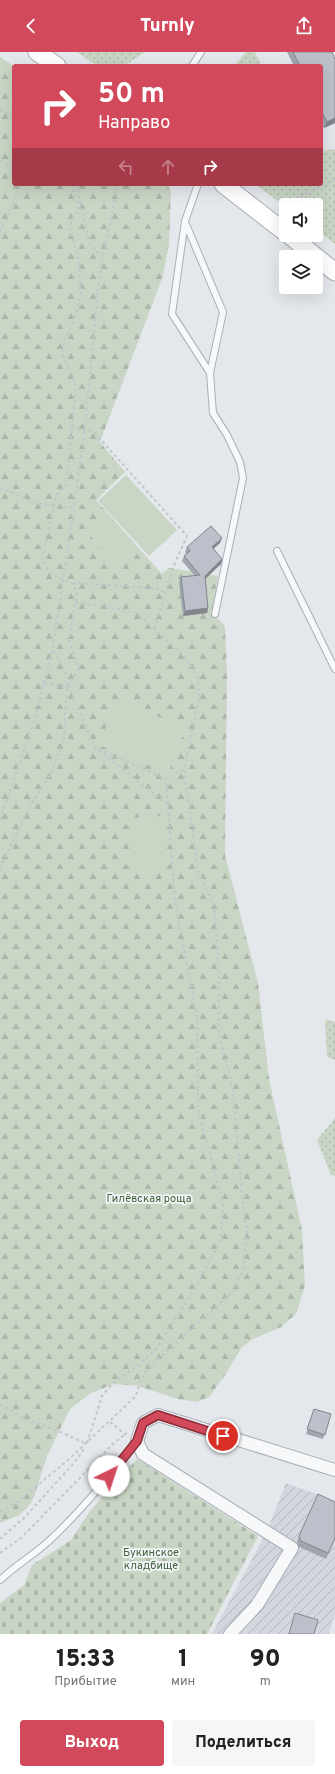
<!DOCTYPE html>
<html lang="ru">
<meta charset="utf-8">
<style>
:root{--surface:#fff;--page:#f6f6f6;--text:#222;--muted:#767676;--accent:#d1495b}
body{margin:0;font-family:Overpass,sans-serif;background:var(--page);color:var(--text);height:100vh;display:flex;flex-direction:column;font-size:15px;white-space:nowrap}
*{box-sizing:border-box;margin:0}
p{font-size:13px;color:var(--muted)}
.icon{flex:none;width:22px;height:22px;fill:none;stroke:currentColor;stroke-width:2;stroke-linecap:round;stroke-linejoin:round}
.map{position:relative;height:1582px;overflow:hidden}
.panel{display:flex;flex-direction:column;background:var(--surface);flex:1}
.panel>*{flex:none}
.hud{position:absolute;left:12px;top:12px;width:311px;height:122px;border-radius:4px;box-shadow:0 4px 16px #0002;background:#d1495b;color:#fff;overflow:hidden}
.tools{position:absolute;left:279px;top:146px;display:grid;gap:8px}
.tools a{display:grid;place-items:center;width:44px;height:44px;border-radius:4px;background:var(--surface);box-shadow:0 4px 16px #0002;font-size:20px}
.pin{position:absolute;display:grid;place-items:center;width:34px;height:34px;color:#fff;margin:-17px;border:2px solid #fff;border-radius:50%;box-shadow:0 1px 4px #0007}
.me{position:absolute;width:44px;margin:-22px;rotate:41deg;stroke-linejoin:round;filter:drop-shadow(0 0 3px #0008)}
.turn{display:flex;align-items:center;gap:14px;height:84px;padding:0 20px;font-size:18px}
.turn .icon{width:52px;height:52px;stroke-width:2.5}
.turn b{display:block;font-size:28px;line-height:34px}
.lanes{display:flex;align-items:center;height:38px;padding:0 20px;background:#0003;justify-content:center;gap:20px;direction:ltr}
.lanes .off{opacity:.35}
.eta{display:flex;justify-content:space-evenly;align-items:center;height:68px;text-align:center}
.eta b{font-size:24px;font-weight:800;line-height:28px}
.cta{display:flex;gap:8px;margin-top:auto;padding:8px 20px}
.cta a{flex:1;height:46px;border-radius:4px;background:var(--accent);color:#fff;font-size:16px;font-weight:800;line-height:46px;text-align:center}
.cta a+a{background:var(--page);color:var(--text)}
header{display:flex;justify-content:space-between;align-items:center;height:52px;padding:0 20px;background:var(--accent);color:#fff;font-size:18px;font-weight:800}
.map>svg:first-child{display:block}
.industrial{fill:url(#industrial-furrows)}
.grass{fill:url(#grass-dots)}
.forest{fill:url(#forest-firs)}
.cemetery{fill:url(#cemetery-stones)}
.garden{fill:#c9d6c5}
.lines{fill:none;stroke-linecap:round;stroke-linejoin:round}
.lane-casing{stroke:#a9aeb7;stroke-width:8}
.street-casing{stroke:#a9aeb7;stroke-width:14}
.secondary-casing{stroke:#a9aeb7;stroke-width:19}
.path{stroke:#c2c5cb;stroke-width:2;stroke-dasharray:3 3;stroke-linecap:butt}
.lane{stroke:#f7f8fa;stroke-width:6}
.street{stroke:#f7f8fa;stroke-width:12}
.secondary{stroke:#fff;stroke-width:17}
.wall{fill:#a1a5ae}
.shaded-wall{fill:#83868d}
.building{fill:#bbc0ca;stroke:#83868d}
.route-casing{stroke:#882f3b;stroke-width:10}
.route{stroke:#d1495b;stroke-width:7}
.labels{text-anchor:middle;stroke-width:3.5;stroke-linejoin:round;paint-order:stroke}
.park-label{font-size:11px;fill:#3f6138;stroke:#f4f6f9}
</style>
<header><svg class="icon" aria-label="back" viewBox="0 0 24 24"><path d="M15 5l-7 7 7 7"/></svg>Turnly<svg class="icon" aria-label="share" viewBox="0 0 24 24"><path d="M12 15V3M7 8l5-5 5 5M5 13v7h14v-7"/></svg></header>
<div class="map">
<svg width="335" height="1582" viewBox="0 0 335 1582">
<defs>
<pattern id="industrial-furrows" width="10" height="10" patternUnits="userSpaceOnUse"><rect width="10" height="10" fill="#d2d6de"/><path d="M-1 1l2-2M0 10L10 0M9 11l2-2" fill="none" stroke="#b4b8c0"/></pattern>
<pattern id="grass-dots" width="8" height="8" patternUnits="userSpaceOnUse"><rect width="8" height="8" fill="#c9d6c5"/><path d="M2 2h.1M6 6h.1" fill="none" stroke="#adb8ab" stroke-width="1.8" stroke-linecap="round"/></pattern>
<pattern id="forest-firs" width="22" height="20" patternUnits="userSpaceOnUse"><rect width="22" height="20" fill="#c9d6c5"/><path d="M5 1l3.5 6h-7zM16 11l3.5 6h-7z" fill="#adb8ab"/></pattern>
<pattern id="cemetery-stones" width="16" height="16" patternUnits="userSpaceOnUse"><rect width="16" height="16" fill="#c9d6c5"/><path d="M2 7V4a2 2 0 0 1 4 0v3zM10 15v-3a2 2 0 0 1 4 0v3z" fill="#adb8ab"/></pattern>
</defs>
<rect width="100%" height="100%" fill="#e4e7ec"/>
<path class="industrial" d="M286 1431 335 1449V1561L329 1582H212L266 1481Z"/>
<path class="grass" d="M77 0H145L124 14H97Z
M246 0H255L262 14H234Z
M335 97V192L316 177V153H286V155L255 132H321V99Z
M325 967 335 970V1008L327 1005Z
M335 1066V1124L331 1123 317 1088Z"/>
<path class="forest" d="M0 5 14 14V132H167L171 139 169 192 163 224 100 390 125 420 96 448 162 522 169 516 218 524 212 561 225 574 227 625 225 803 258 931 269 1027 302 1178 305 1234 296 1262 281 1275 253 1287 242 1295 225 1323 209 1345 197 1350 178 1347 138 1334 114 1332 91 1341 70 1357 47 1404 34 1445 28 1455 19 1463 0 1471Z"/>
<path class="cemetery" d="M137 1407 258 1484 207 1582H0V1551L24 1533 32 1513 71 1488 90 1459Z"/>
<path class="garden" d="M126 423 177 478 149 504 98 449Z
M104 466 131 495 115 510 88 481Z
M117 648 186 676 168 721 99 693Z
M162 764 166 820 133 822 130 766Z"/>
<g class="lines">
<g class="lane-casing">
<path id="lane" d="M192 14 201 0
M198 132 185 169 172 262 210 321 213 361 227 383 240 410 243 426 215 562
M185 170 223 260 210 321
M277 499 335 617
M0 1528C16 1513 35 1502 50 1488 82 1458 110 1424 137 1389"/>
</g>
<g class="street-casing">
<path id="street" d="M230 1582 257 1553 292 1496 143 1402 137 1389 143 1371 158 1363 335 1418"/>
</g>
<g class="secondary-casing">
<path id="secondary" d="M37 0 57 14
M223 132 286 181
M289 183 335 220"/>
</g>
<path class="path" d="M0 58 14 65
M0 108 14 118
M76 132 90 192 102 204
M291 153 305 142 335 128
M0 180 22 132
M71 375 94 380 187 484 174 513 154 578
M0 436 40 452 73 456
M72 531 154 536 166 541
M44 632 68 634 95 695 168 753
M68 634 79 616 69 590 77 540 72 531 54 524 47 517 42 507 56 444 66 433 76 337 73 325 62 302 65 287 74 269 81 241 79 208 70 177 72 167 79 158 77 148 70 132
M99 697 166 727
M0 768 36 662 53 596 85 378 97 246 103 204 118 132
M0 816 30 754 51 721 64 688 65 660 68 625 53 597
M0 1352 25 1367 63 1381 87 1392
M110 1370 126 1383
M87 1391 102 1344 115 1329 139 1313 156 1297 196 1234 221 1188 223 1152 198 1057 197 964 175 851 166 727 184 717
M0 1459 16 1451 68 1408 136 1344 140 1330 148 1316 234 1239 243 1218 247 1178 243 1153 233 1037 219 982V918L214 855 198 818 184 717 199 646 198 624 183 603 135 560 75 550
M0 1487 25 1465 74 1411 85 1395
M0 1501 21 1486 114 1391 127 1381"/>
<use href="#lane" class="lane"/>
<use href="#street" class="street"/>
<use href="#secondary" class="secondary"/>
</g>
<path class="wall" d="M287 0H332L335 71 324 76 321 70V14H294Z
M220 491 213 497 222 507 221 512 205 527 208 556 207 561 183 564 179 530 181 525 195 524 182 509 184 504 186 502 185 500 187 495Z
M314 1357 331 1362 323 1387 306 1382Z
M335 1450V1487L326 1507 299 1495 297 1490 299 1484Z"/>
<path class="shaded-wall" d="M335 66V71L324 76 327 70Z
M222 486 220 491 210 500 212 495Z
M222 507 221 512 203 529 205 524Z
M208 556 207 561 183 564 185 559Z"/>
<path class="building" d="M293 0H332L335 7V66L327 70 321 58V14H300Z
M211 474 222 486 212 495 222 507 205 524 208 556 185 559 181 525 200 523 184 504 190 499 187 495Z
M314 1357 331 1362 325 1383 307 1377Z
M318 1442 335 1450V1486L328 1501 301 1489 299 1484Z
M295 1561 318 1568 314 1582H289Z"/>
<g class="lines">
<g class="route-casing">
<path id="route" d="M109 1424 137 1389 143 1371 158 1363 223 1384"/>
</g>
<use href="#route" class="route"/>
</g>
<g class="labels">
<g class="park-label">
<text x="149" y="1150">Гилёвская роща</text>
<text x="151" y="1504">Букинское<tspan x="151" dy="13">кладбище</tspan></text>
</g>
</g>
</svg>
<div class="tools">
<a><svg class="icon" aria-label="sound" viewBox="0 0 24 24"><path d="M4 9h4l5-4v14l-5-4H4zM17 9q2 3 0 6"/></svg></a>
<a><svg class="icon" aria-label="layers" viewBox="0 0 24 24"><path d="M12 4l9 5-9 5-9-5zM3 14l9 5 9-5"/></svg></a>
</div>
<div class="pin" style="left:223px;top:1384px;background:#d93025"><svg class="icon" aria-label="arrive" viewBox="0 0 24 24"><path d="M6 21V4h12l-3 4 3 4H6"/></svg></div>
<svg class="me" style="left:109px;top:1424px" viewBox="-20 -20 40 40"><circle r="19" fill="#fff"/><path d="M0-13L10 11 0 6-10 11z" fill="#d1495b"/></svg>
<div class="hud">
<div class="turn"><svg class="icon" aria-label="right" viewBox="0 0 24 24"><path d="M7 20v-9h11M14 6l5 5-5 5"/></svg><div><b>50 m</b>Направо</div></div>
<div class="lanes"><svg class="icon off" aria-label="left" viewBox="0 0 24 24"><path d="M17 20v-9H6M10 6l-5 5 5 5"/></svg><svg class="icon off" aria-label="ahead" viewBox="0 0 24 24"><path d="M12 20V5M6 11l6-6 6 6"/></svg><svg class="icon" aria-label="right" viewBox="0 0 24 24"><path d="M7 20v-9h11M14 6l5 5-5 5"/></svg></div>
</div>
</div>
<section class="panel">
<div class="eta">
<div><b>15:33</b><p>Прибытие</p></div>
<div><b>1</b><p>мин</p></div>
<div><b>90</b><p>m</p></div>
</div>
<div class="cta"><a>Выход</a><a>Поделиться</a></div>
</section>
